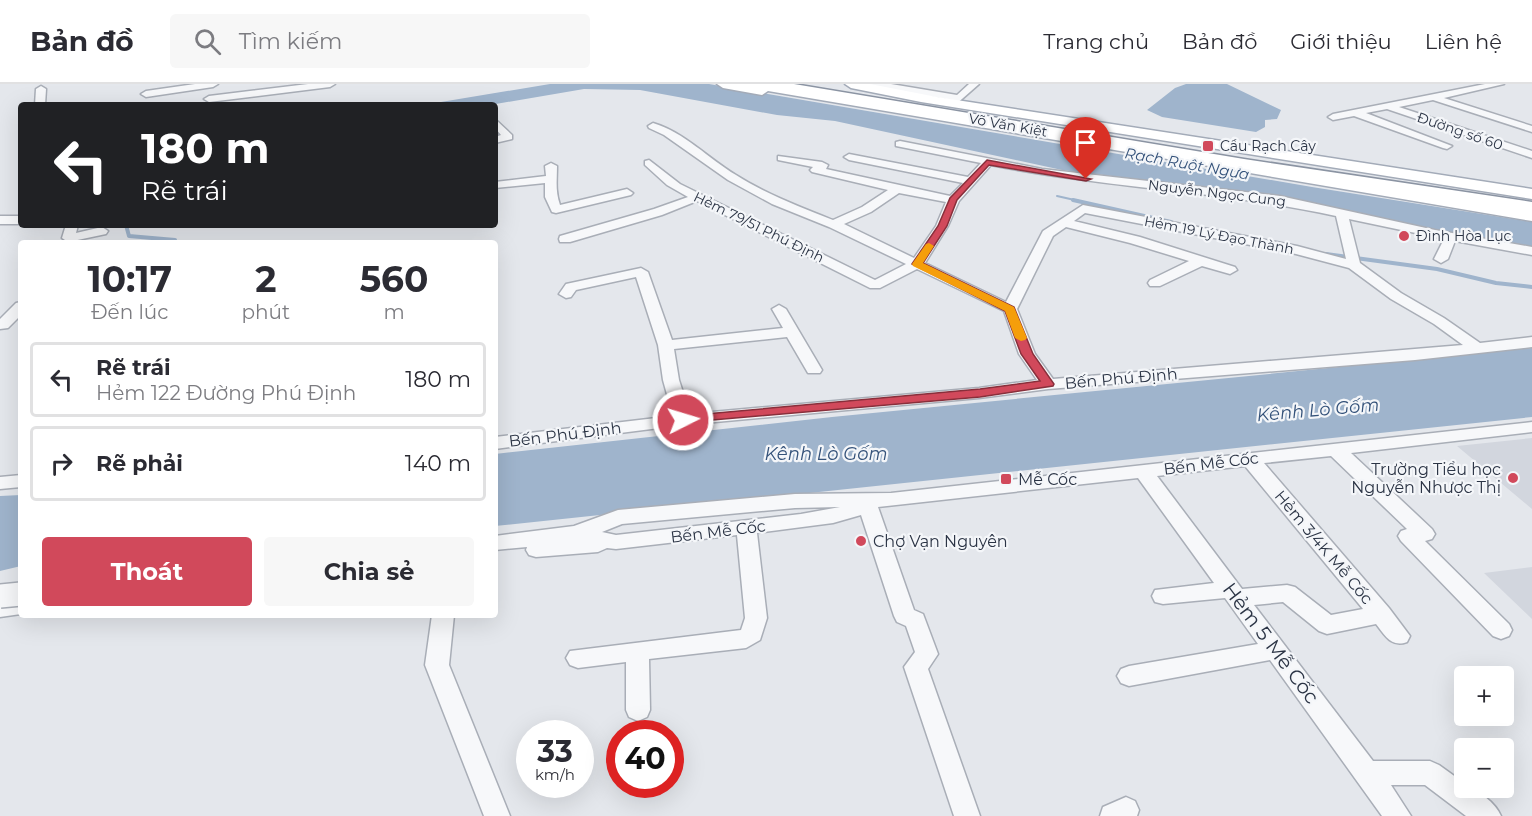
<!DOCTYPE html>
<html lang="vi">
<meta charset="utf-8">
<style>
:root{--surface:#fff;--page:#f7f7f7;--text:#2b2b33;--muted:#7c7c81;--line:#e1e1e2;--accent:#d1495b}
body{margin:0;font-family:Montserrat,sans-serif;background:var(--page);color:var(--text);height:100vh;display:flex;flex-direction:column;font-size:22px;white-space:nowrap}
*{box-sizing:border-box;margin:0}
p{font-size:20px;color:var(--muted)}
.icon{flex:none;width:33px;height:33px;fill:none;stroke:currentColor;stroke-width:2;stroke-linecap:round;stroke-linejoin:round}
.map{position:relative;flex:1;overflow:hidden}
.sheet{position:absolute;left:18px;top:156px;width:480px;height:378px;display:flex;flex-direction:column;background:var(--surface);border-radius:6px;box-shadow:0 6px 24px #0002}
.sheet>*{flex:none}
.hud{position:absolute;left:18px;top:18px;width:480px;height:126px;border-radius:6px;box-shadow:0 6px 24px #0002;background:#202124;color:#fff;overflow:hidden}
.fabs{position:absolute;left:1454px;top:582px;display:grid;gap:12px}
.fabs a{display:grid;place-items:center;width:60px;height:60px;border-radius:6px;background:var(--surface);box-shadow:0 6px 24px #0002;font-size:30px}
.speed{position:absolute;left:516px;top:636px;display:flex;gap:12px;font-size:30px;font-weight:700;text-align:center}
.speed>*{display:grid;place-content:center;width:78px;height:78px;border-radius:50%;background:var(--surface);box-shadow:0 6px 24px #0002;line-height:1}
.speed small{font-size:15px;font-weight:400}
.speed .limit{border:9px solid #d22;background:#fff;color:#111}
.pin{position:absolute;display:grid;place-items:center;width:51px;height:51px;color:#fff;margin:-62px -26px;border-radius:50% 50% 50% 0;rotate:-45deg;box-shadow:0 0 6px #0007}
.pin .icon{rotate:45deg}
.me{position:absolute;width:66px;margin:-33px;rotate:85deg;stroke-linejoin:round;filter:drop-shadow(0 0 4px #0008)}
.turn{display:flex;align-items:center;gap:21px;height:126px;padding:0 24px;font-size:27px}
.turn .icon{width:78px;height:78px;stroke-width:2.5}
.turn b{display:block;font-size:42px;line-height:51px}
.eta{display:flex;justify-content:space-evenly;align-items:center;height:102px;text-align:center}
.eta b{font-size:36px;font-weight:700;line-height:42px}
.button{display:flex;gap:12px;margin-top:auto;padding:12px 24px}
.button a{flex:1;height:69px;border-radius:6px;background:var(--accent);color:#fff;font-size:24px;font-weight:700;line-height:69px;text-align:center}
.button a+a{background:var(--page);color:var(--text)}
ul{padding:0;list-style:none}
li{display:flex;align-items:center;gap:18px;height:75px;margin:0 12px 9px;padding:0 12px;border:3px solid var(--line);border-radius:6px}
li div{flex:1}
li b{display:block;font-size:22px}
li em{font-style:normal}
header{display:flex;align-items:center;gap:36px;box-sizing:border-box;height:84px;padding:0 30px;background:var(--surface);border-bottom:2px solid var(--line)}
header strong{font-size:28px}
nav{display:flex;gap:33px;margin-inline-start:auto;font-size:21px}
.search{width:420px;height:54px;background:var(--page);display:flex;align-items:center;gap:15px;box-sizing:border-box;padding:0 21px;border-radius:6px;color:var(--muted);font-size:22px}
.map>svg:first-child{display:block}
.built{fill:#d2d6de}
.water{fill:#9fb4cc}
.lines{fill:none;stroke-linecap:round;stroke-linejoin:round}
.stream-far1{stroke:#9fb4cc;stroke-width:2}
.stream{stroke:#9fb4cc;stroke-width:4}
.minor-casing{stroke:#a9aeb7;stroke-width:3}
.major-casing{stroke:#a3abb8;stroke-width:3}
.highway-casing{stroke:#8b94a3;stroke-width:3}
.minor{fill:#f7f8fa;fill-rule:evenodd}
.major{fill:#fff;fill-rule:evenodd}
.highway{fill:#fff;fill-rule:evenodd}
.minor-bridge-casing{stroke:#a9aeb7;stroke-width:26;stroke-linecap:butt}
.minor-bridge{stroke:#f7f8fa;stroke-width:23}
.route{fill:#d1495b;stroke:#882f3b;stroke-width:1.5}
.slow{fill:#f59e0b}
.poi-dot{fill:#d1495b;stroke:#f4f6f9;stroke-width:2}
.labels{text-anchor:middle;stroke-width:4.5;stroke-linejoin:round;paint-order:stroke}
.far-street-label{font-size:14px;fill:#2b3445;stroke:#f4f6f9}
.far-poi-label{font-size:14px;fill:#2b3445;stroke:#f4f6f9;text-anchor:start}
.far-water-label{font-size:15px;font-style:italic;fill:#34527a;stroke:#f4f6f9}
.street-label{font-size:16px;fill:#2b3445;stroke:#f4f6f9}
.poi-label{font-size:16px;fill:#2b3445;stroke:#f4f6f9;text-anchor:start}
.water-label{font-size:18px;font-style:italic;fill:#34527a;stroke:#f4f6f9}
.near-street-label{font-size:20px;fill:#2b3445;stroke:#f4f6f9}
</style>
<header>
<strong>Bản đồ</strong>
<div class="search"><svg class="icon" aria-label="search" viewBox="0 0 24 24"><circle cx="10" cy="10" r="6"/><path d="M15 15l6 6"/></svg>Tìm kiếm</div>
<nav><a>Trang chủ</a><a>Bản đồ</a><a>Giới thiệu</a><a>Liên hệ</a></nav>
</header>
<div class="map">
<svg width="1532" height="732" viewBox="0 0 1532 732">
<rect width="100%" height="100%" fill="#e4e7ec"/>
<path class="built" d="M1532 354V425L1457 362Z
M1532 483V535L1484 489Z"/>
<path class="water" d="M550 0H709L1312 103 1532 138V165L1445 151 1331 124 1246 108 1062 86 835 37 777 31 640 6 584 5 490 21H423Z
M1186 0H1227L1281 26 1277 35 1265 36V43L1256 48 1162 33 1147 26 1175 4Z
M1532 264V333L495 442V370L832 333Z
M21 411V482L0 487V412Z"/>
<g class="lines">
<path class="stream-far1" d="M1057 112 1079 117"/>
<path class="stream" d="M1073 116 1171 138
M126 141 129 152 175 156
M1326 170 1437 185 1496 199 1532 203"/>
<g class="minor-casing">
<path id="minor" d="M195 0H218L213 3 146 13 141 10 146 7Z
M308 0H335L330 3 209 18 204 15 209 12Z
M869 0H891L957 11 969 0H979L954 22 949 19 952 16 874 3Z
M1485 0H1504L1444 14 1532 42V48L1433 16 1399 23 1532 67V74L1387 25 1366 29 1452 62 1447 65 1443 64 1354 32 1333 36 1328 33 1333 30Z
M41 2 46 5 45 21H35L36 5Z
M495 35 512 51V55L495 59V53L501 51 495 44Z
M653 39C684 48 709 75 736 91 766 110 800 123 833 136L862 123 888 106 812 88 810 86 813 83 778 76V72L822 78 828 81 826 85 950 112 963 99 849 76 844 73 849 70 968 93 981 79 896 62V58L900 57 1042 85 1280 112 1435 146 1532 163V171L1455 157 1448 175 1441 179 1434 175 1444 155 1349 135 1360 179 1401 209 1444 234 1480 259 1532 253V263L1415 276 1048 305 979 314 683 341 495 365V353L673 332 663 296 658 261 636 193 576 206 571 213 566 214 559 210 566 200 641 184 648 188 672 256 783 244 772 225 779 221 786 225 822 286 820 289H808L787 253 674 265 679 296 690 330 979 304 1037 296 1019 270 1004 227 917 185 880 204H870L697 117 662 131 570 158H560L559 155 560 152 654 125 688 113 667 101 645 81V77L649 76 680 100 875 196 906 180 829 143 772 120 728 96 664 51 649 44 648 42ZM991 81C1105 104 1222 107 1336 132L1346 175 1297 162 1083 121 1043 147 1006 218 925 179 948 142 959 117ZM899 109 946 118 936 142 914 174 844 140 871 128ZM1085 129 1296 170 1349 184 1391 215 1434 240 1463 261 1053 295 1035 270 1017 225 1053 152 1066 143 1130 159 1189 177 1150 196 1148 199 1150 202H1160L1202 182 1230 190 1237 186 1235 183 1140 153 1074 137Z
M551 79 557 82C557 95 555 107 560 121L627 105 633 109 631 111 556 129 552 128 545 113V99L495 104V98L546 92 545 82Z
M0 132H21V140H0Z
M66 141H78L76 149 102 143 108 147 106 150 68 158 62 154Z
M21 218V231L8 244 0 245V235L16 219Z
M1532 338V348L1351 369 1432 445 1435 450 1432 455 1425 457 1509 540 1512 546 1509 552 1501 555 1493 552 1401 457 1398 452 1401 447 1407 445 1331 372 1264 379 1389 524 1410 552 1407 558C1391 564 1385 551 1376 540L1327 550 1319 547 1283 518 1254 521 1373 677H1430L1439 681 1464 699V704C1478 704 1496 720 1501 732H1466L1425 701H1391L1411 732H1382L1270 576 1129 602 1121 599 1117 592 1121 585 1129 582 1258 560 1225 514 1163 520 1155 518 1152 512 1155 506 1214 499 1138 394 878 423 914 526 923 530 938 570 928 585 980 732H954L904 583 915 568 906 542 897 538 894 532 861 431 833 439 757 449 767 534 760 556 746 564 649 575 650 626 647 633 638 637 629 633 626 626V578L578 584 570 581 566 574 570 567 741 546 745 534 737 451 616 465 607 464 598 468 536 473 529 471 526 466 527 463 495 466V452L574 442 618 426 795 410 891 409ZM1245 382 1363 525 1331 531 1295 503 1287 501 1242 505 1157 392ZM840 423 801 430 616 451 602 448 622 440 795 424Z
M21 391V403L0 405V393Z
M21 514V530L0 533V515Z
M432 531H454L449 581 510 732H484L425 581Z
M1126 713 1135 717 1139 726 1137 732H1100L1103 723Z"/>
</g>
<g class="major-casing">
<path id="major" d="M717 0H768L1532 127V137L768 7 762 11 723 4Z
M845 0H870L937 13 1532 105V115L921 18 851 4Z"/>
</g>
<g class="highway-casing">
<path id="highway" d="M763 0H794L1244 75 1532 118V128L1244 85 770 4Z"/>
</g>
<use href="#minor" class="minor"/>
<use href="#major" class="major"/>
<use href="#highway" class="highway"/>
<g class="minor-bridge-casing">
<path id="minor-bridge" d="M0 512 21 510"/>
</g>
<use href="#minor-bridge" class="minor-bridge"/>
</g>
<path class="route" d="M987 76 1091 95 1086 97 989 81 957 116 947 142 923 179 1014 223 1033 270 1054 300 1053 302 980 313 678 339 676 336 683 332 980 305 1040 297 1021 270 1005 227 912 180 938 142 950 114Z"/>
<path class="slow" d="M929 159 934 162 923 179 1014 223 1027 254 1025 256 1021 257 1015 254 1005 227 913 182 912 180 926 160Z"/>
<g class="poi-dot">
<rect x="1202" y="56" width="12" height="12" rx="3"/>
<circle cx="1404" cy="152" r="6"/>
<circle cx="1513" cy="394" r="6"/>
<rect x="1000" y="389" width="12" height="12" rx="3"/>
<circle cx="861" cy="457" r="6"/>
</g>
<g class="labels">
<g class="far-street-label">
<text transform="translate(1008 41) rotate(10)" y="5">Võ Văn Kiệt</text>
<text transform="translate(1460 47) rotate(19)" y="5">Đường số 60</text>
<text transform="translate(1217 109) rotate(7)" y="5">Nguyễn Ngọc Cung</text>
<text transform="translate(759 143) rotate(26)" y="5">Hẻm 79/51 Phú Định</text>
<text transform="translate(1219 151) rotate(11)" y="5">Hẻm 19 Lý Đạo Thành</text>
</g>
<g class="far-poi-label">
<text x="1220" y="67">Cầu Rạch Cây</text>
<text x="1416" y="157">Đình Hòa Lục</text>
</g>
<g class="far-water-label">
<text transform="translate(1187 80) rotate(10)" y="5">Rạch Ruột Ngựa</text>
</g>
<g class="street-label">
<text transform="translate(1121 294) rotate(-5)" y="6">Bến Phú Định</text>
<text transform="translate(565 350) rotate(-7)" y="6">Bến Phú Định</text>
<text transform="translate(1211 379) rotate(-7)" y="6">Bến Mễ Cốc</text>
<text transform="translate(718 447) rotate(-7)" y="6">Bến Mễ Cốc</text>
<text transform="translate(1324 463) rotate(50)" y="6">Hẻm 3/4K Mễ Cốc</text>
</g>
<g class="poi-label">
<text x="1501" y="391" text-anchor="end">Trường Tiểu học<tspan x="1501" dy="18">Nguyễn Nhược Thị</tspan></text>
<text x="1018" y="401">Mễ Cốc</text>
<text x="873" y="463">Chợ Vạn Nguyên</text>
</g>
<g class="water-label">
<text transform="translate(1318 326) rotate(-5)" y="6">Kênh Lò Gốm</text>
<text x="826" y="376">Kênh Lò Gốm</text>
</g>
<g class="near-street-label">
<text transform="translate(1271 559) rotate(53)" y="7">Hẻm 5 Mễ Cốc</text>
</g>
</g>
</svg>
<div class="fabs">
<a>+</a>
<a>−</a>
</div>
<div class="speed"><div>33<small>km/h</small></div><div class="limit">40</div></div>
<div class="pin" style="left:1086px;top:95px;background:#d93025"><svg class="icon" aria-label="arrive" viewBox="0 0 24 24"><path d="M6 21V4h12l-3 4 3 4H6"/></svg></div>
<svg class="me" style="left:683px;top:336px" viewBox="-20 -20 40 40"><circle r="17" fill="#d1495b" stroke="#fff" stroke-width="3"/><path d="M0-11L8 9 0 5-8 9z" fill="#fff"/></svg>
<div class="hud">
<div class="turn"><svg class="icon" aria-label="left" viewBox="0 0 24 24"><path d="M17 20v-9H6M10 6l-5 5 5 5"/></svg><div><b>180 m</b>Rẽ trái</div></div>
</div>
<section class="sheet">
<div class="eta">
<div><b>10:17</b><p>Đến lúc</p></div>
<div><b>2</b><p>phút</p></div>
<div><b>560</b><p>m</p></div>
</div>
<ul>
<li><svg class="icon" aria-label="left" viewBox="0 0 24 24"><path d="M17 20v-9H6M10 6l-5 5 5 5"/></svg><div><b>Rẽ trái</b><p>Hẻm 122 Đường Phú Định</p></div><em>180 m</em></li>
<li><svg class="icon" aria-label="right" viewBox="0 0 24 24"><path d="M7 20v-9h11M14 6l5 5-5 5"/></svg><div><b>Rẽ phải</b></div><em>140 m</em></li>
</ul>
<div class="button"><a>Thoát</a><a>Chia sẻ</a></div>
</section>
</div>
